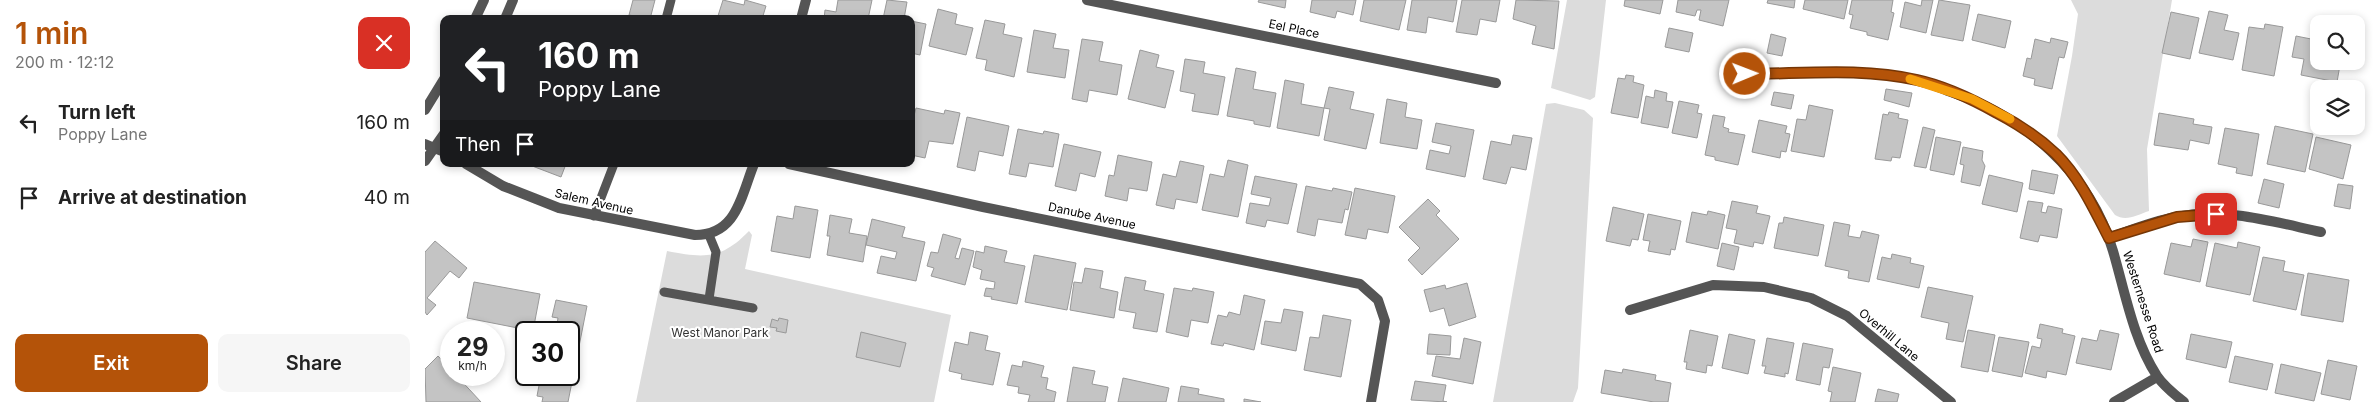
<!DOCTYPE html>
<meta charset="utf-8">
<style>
:root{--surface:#fff;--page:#f6f6f6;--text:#222;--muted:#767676;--accent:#b45309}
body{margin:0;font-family:Inter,sans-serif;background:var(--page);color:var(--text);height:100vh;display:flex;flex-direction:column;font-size:19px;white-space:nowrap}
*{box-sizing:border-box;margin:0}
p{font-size:16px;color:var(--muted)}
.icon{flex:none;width:28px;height:28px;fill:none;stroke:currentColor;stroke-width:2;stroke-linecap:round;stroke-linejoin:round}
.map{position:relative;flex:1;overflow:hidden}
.drawer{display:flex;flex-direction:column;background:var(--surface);width:425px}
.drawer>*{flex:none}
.banner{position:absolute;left:15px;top:15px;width:475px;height:152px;border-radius:10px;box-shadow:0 2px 8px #0003;background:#202124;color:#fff;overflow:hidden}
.fabs{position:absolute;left:1885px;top:15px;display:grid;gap:10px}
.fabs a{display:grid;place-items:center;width:55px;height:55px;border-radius:10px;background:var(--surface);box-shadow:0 2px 8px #0003;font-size:25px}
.speed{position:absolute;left:15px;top:321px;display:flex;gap:10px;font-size:25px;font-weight:700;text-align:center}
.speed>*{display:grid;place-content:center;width:65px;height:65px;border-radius:50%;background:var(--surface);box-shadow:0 2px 8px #0003;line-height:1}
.speed small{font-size:12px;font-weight:400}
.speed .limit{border:2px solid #111;border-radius:8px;background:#fff;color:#111}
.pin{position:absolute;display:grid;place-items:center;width:42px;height:42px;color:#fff;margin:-21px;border-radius:10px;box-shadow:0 2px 8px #0006}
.me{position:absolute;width:55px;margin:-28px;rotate:89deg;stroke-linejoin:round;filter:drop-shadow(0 0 4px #0008)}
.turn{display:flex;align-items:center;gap:18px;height:105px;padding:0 15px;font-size:22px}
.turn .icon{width:65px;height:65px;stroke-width:2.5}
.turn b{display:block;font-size:35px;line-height:42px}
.then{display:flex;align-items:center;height:48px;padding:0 15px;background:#0003;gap:10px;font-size:19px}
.round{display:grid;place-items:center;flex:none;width:52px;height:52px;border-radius:10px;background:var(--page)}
.head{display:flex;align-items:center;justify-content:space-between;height:85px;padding:0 15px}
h1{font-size:30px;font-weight:600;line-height:38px;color:var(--accent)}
.cta{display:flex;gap:10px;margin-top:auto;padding:10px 15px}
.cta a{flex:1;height:58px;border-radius:10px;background:var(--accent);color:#fff;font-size:20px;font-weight:600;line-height:58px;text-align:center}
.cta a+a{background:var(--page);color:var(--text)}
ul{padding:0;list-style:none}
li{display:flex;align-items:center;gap:15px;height:75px;padding:0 15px}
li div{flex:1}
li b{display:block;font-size:19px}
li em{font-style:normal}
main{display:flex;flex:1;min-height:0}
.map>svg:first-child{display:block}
.green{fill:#dcdcdc}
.building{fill:#c4c4c4;stroke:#999}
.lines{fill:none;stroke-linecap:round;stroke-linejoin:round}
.service{stroke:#555;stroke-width:9}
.minor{stroke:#555;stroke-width:10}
.tertiary{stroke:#555;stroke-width:10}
.route-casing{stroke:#753606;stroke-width:12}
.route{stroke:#b45309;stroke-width:9}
.slow{stroke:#f59e0b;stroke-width:9}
.labels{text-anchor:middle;stroke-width:4;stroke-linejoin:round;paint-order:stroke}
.street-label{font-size:12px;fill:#000;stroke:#fff}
.park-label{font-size:12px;fill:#333;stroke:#fff}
</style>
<main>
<section class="drawer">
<div class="head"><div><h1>1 min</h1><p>200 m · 12:12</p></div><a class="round" style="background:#d93025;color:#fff"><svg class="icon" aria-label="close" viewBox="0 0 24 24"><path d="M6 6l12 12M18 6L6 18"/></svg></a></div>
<ul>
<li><svg class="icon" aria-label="left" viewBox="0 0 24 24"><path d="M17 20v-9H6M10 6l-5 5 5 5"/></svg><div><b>Turn left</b><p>Poppy Lane</p></div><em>160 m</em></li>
<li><svg class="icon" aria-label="arrive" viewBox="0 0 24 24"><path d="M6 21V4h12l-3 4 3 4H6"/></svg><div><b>Arrive at destination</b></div><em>40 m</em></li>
</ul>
<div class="cta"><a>Exit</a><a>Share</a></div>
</section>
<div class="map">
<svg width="1955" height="402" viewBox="0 0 1955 402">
<rect width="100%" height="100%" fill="#fff"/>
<path class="green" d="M1142 0H1181L1170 97 1165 100 1126 88Z
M1646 0H1747L1722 149 1724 211C1712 215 1701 222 1690 215L1632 136 1647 56 1653 14Z
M1130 103 1159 110 1168 118 1153 388 1148 402H1068L1121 104Z
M324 231 327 235 320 269 526 315 509 402H211L242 251C279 258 296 260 324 231Z"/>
<path class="building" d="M208 0H230L225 19 204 15Z
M298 0 319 5 320 0 341 6 337 19H292Z
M413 0H447L443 19H399L400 10 411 12Z
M462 0 482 2 479 19H458Z
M834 0H861L860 8 833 2Z
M887 0H931L928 15 912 11 910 18 885 12Z
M939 0H981L974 30 935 21Z
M987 0H1032L1028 22 1003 17 1001 33 982 30Z
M1037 0H1075L1071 22 1055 19 1052 35 1031 32Z
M1091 0 1134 1 1129 49 1107 44 1111 26 1088 19Z
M1200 0H1238L1235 14 1199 6Z
M1253 0H1304L1298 26 1274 20 1276 10H1272L1270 16 1251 12Z
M1343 0H1370L1369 8 1342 3Z
M1380 0H1423L1419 19 1378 9Z
M1427 0H1468L1466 12 1469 13 1463 40 1442 35V32L1425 28 1428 15 1424 14Z
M1497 0H1508L1501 33 1475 27 1480 2 1496 6Z
M1514 0 1545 5 1538 41 1506 35Z
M513 9 532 14 530 24 548 28 541 55 504 46Z
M1784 11 1803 15 1799 30 1814 33 1808 60 1774 53Z
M1746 12 1774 18 1765 59 1737 53Z
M1553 14 1586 21 1580 48 1547 40Z
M560 20 580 24 578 34 597 38 589 77 560 70 562 60 551 58Z
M486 21 501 24 495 55 486 53Z
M1840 24 1858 27 1849 76 1817 70 1824 27 1839 29Z
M1894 24V61H1908L1907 64 1915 65 1912 82 1876 75 1879 59 1867 57 1871 36 1891 40Z
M1244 28 1268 33 1264 52 1240 47Z
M609 30 631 34 628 48 644 50 640 78 602 72Z
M1346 34 1361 38 1357 56 1342 53Z
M1626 38 1643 42 1639 58 1634 57 1627 89 1609 85 1610 79 1598 76 1602 58 1606 59 1610 39 1625 43Z
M657 39 678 42 674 61 697 65 692 95 664 90 662 102 647 99Z
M715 50 734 55 731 67 749 71 740 108 703 99Z
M760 59 780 62 778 73 800 77 793 115 767 111 770 94 755 91Z
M811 68 831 72 828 89 851 93 845 127 829 124V121L802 116Z
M1201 75 1209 76 1208 82 1219 85 1213 118 1186 113 1193 78 1200 79Z
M860 80 879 84 876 104 899 108 894 136 852 128Z
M904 87 929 92 925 109 949 114 941 149 899 140 905 109 899 108Z
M1461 89 1487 93 1484 107 1459 100Z
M1230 90 1242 93 1241 101 1248 102 1243 128 1216 123 1221 96 1229 98Z
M1349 92 1369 95 1366 109 1346 105Z
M962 99 982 103 980 117 997 120 992 149 955 143Z
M1254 101 1274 105 1272 113 1277 114 1272 138 1247 133Z
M1384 105 1408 110 1399 157 1366 151 1372 119 1381 120Z
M491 108 519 114 520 110 535 113 528 144 504 141 500 158 486 155V127Z
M1464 112 1474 114 1473 118 1483 120 1475 158 1467 157 1466 161 1450 159 1458 114 1463 115Z
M1734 113 1769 119 1768 124 1787 127 1784 144 1765 140 1763 150 1729 145Z
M1288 115 1300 117 1298 127 1304 129 1303 132 1320 135 1313 165 1290 160V157L1280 155Z
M542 117 584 126 578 156 554 151 550 171 532 167Z
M1334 120 1362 126 1360 133 1365 134 1361 152 1356 151 1355 158 1327 152Z
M1011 123 1049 130 1040 177 1001 169 1005 150 1024 154 1026 146 1007 142Z
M1850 126 1888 134 1880 172 1842 164Z
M1498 127 1510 130 1501 168 1489 166Z
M1800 128 1834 134 1827 176 1811 173 1812 168 1793 164Z
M593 129 618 134 619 131 634 134 628 167 604 163 601 177 584 174Z
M1088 135 1107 138 1101 170 1086 167 1081 184 1058 179 1066 141 1086 145Z
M1511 137 1536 142 1529 175 1505 170Z
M1891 137 1926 145 1918 179 1884 169Z
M639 144 676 152 670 177 655 173 651 191 630 186Z
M1538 147 1558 151 1557 160 1560 166 1555 186 1536 182 1539 165 1535 164Z
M693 155 727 162 722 191 704 188 702 201 680 196 684 175 689 176Z
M803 160 823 165 813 217 777 210 785 174 799 177Z
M755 161 779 166 772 203 751 199 749 209 731 205 738 174 751 177Z
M102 164H141L136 177Z
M1607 170 1633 175 1629 194 1604 189Z
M1564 175 1598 183 1592 212 1557 204Z
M830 176 872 184 863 224 842 220 840 227 821 223 825 203 844 206 846 198 826 194Z
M1839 179 1859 184 1854 208 1833 203Z
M1913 184 1928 186 1925 209 1909 206Z
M881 186 907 191 908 188 927 192 923 210 920 209 917 223 893 219 890 236 872 232Z
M930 188 970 196 963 233 943 229 941 239 920 235Z
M1003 199 1015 211 1011 215 1034 239 997 275 983 260 995 248 974 227Z
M1307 201 1333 206 1331 213 1345 216 1338 244 1329 242 1328 247 1309 243 1312 230 1301 228Z
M1603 201 1618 203 1616 212 1621 213 1623 206 1637 209 1632 238 1615 235 1613 242 1595 238Z
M370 206 393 210 385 258 346 251 352 216 368 219Z
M1188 207 1219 214 1213 240 1207 239 1205 246 1181 241Z
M1283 211 1300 215 1293 249 1261 242 1267 212 1282 215Z
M1223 214 1256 221 1250 250 1246 249 1245 255 1223 251 1225 241 1218 240Z
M405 215 427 219 424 233 442 236 438 262 402 255 405 236H402Z
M1359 217 1399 225 1393 256 1349 248 1354 223H1358Z
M447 219 480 227 477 237 500 242 491 281 452 273 456 256 470 259 472 252 441 245Z
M1409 222 1425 225 1423 236 1435 238 1437 231 1454 235 1444 282 1423 278 1424 271 1400 266Z
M518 234 536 239 530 258 534 259 537 248 549 251 540 285 506 276 509 268 502 266 506 252 513 253Z
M1768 239 1783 242 1775 282 1739 274 1746 243 1766 247Z
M10 241 42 268 34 278 25 271 2 298 11 305 2 315 0 312V252Z
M1813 242 1835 247 1825 295 1781 286 1790 243 1812 248Z
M1297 243 1314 247 1309 270 1292 266Z
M560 246 582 251 579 262 600 266 592 304 566 299 567 297 559 296 561 288 569 289 570 282 555 279 557 270 548 267 551 251 559 253Z
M1467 254 1486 258 1485 263 1499 266 1494 288 1452 279 1457 257 1466 259Z
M609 255 651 263 642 310 600 302Z
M1838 257 1860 261 1858 271 1879 275 1871 310 1828 301Z
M660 268 678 271 675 288 693 292 689 318 645 310 649 282 657 283Z
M1883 273 1924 280 1918 322 1876 315Z
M700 277 721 281 719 290 739 294 732 332 708 328 711 313 694 310Z
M49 282 115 294 108 331 42 318Z
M1042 283 1051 317 1024 326 1019 308 1005 312 999 290 1020 285 1021 289Z
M1503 287 1548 296 1538 342 1521 339 1524 323 1496 317Z
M749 288 767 291 768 288 789 292 783 323 766 320 763 337 741 332Z
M819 295 840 300 829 350 799 343 798 346 786 344 793 315 802 317 804 312 815 315Z
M131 300 162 306 143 402H117L118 397 112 396 116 375H144V332H124L126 323 132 324 133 318 127 317Z
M859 309 878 312 871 351 836 344 840 321 856 323Z
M898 315 926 320 916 377 879 370 885 337 894 338Z
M354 318 363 320 361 333 351 331 352 328 345 327 347 319 353 321Z
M1615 324 1638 329 1637 333 1650 336 1641 375 1622 371 1621 378 1600 373 1607 346 1615 348 1617 339 1612 338Z
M1265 330 1293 336 1287 366 1282 365 1281 373 1261 369 1262 362H1259Z
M1543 330 1570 335 1563 372 1536 367Z
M1675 330 1694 334 1686 370 1651 363 1657 338 1672 341Z
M436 332 481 343 475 367 431 357Z
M545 332 563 336 560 350 575 353 568 385 536 379 537 374 524 371 530 342 543 345Z
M1004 334 1026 336 1025 355 1002 354Z
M1304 334 1330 340 1323 374 1297 368Z
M1766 334 1807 342 1801 368 1761 359Z
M1574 337 1604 342 1597 377 1567 371Z
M1039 338 1056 342 1048 384 1007 376 1011 356 1035 359Z
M1342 338 1369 343 1363 374 1360 373V377L1339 373 1341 366H1337Z
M1378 343 1408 349 1404 368 1398 367 1395 385 1371 380Z
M13 356 26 370V375H31L56 402H1L0 369Z
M1810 356 1848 364 1842 390 1804 382Z
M1903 360 1932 366 1925 400 1896 394Z
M598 361 619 366 616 377 623 378 621 389 631 392 629 402H603L605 395 593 393 594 387 582 385 587 365 597 367Z
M1856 364 1896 373 1889 401 1850 393Z
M648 367 670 371 667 384 683 387 680 402H642Z
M1408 367 1436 373 1430 402H1405L1407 392 1403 391Z
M1198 369 1231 375 1230 380 1246 383 1243 402H1229L1176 393 1180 370 1197 373Z
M698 378 744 388 741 402H693Z
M990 381 1021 385 1018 401 1022 402 986 400Z
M756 386 774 389 773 394 799 399V402H753Z
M1453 389 1474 394 1472 402H1450Z
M819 399 836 402H819Z"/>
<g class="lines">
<path class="service" d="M241 19 246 0
M169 216 189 164
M239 292 328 308
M284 299 291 252 284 235"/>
<path class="minor" d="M662 0 1071 83
M376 19 381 0
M1320 74C1377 74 1435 68 1491 80 1502 82 1513 87 1523 91 1599 116 1665 172 1688 251 1700 292 1708 339 1732 376 1738 385 1750 395 1759 402
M0 144 19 152
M41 164 78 186 134 208 270 235C312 235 316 196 329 164
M364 164 558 207 935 284 953 300 960 321 946 402
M1684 238C1706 230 1728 221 1751 217 1799 207 1849 222 1896 232
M1205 310 1288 285 1339 287 1386 298 1422 316 1526 402
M1689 402 1732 377"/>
<path class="tertiary" d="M50 19 59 0
M80 19 88 0
M0 110 19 79
M0 161 19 134"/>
</g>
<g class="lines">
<g class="route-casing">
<path id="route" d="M1320 74C1376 74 1436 67 1492 80 1520 86 1547 99 1572 113 1593 124 1614 138 1631 154 1655 178 1669 209 1684 238L1752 217 1791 214"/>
</g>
<use href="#route" class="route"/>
<path class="slow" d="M1485 79 1547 99 1585 119"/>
</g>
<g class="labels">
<g class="street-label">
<text transform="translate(869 29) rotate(12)" y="4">Eel Place</text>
<text transform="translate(169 202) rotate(13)" y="4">Salem Avenue</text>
<text transform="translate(667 216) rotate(12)" y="4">Danube Avenue</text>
<text transform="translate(1718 302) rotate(72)" y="4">Westernesse Road</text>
<text transform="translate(1464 335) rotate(40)" y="4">Overhill Lane</text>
</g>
<g class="park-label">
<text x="295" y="337">West Manor Park</text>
</g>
</g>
</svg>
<div class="fabs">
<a><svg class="icon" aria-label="search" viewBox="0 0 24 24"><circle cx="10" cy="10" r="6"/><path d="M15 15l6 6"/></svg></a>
<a><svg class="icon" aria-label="layers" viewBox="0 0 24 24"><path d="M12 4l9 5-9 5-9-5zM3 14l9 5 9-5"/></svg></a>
</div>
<div class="speed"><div>29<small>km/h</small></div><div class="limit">30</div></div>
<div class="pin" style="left:1791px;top:214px;background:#d93025"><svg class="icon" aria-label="arrive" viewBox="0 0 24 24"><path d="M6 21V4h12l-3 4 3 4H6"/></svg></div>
<svg class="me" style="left:1320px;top:74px" viewBox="-20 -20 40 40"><circle r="17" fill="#b45309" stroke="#fff" stroke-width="3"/><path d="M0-11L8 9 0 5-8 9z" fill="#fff"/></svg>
<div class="banner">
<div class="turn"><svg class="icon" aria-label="left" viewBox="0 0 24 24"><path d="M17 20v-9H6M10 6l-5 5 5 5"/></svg><div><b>160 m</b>Poppy Lane</div></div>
<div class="then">Then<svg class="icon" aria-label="arrive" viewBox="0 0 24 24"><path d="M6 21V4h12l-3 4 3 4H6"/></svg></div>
</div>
</div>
</main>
